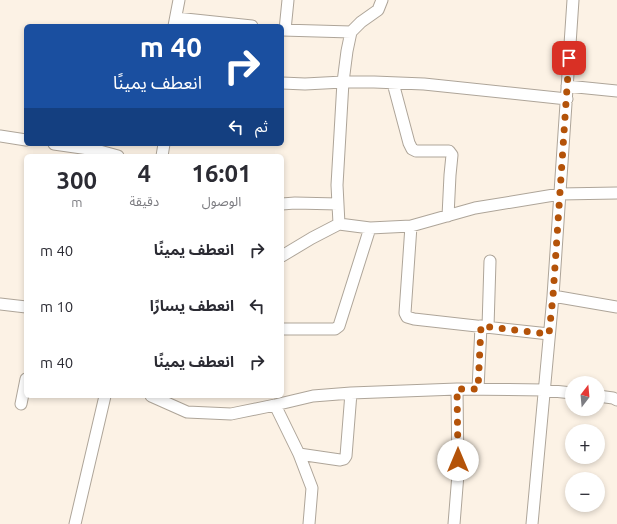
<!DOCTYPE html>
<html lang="ar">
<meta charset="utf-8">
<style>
:root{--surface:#fff;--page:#f7f7f7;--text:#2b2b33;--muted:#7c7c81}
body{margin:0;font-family:Ubuntu,"Noto Sans Arabic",sans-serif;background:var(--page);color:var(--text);direction:rtl;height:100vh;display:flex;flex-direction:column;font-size:15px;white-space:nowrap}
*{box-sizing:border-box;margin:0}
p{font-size:13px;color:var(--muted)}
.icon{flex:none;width:22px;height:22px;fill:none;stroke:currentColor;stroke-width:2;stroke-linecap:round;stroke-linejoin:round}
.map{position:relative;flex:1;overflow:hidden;direction:ltr}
.panel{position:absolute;left:24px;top:154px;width:260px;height:244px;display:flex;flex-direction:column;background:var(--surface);border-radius:6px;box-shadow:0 2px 6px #0003;direction:rtl}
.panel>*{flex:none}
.guide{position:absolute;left:24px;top:24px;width:260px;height:122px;border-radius:6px;box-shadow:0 2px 6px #0003;direction:rtl;background:#1a4fa0;color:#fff;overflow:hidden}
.needle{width:26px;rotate:16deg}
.fabs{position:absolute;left:565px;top:376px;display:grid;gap:8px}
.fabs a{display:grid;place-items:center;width:40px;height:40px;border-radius:50%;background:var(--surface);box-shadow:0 2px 6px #0003;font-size:20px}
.pin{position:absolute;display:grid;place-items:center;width:34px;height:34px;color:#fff;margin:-17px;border-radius:8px;box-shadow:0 2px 6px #0006}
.me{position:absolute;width:44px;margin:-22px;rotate:0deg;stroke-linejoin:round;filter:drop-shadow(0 0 3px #0008)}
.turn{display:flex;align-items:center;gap:14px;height:84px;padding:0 16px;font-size:18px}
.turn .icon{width:52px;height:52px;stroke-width:2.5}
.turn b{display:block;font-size:28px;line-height:34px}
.then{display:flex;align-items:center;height:38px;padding:0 16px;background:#0003;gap:8px;font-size:15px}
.eta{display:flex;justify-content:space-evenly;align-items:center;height:68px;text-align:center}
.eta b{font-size:24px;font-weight:700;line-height:28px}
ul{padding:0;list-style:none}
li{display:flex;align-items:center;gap:12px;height:56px;padding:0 16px}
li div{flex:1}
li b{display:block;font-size:15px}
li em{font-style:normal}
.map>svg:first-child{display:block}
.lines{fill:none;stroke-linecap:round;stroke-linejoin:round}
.minor-casing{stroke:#aea599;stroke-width:13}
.minor{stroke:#fff;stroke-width:11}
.route{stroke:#b45309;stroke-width:7;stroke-dasharray:0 12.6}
</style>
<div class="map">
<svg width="617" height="524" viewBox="0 0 617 524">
<rect width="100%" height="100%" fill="#fcf2e5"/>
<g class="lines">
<g class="minor-casing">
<path id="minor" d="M176 18 252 26
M174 26 179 0
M282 30 351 32
M285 30 288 0
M282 83 305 84 343 82H374L424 84 567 99
M393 83 409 143 412 149 416 151H449L452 155 450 175 448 216
M567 86 617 91
M0 136 26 140
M54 144 96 150 118 156
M162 156 164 144
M282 204 295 203 338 204
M339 224 337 185 343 82 347 51 351 32 361 22 378 10 382 0
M411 226 405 313 407 317 414 319 549 334
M282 256 312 238 339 224 370 228 411 226 475 208 560 194 617 193
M553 296 617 307
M0 304 26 307
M488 327 490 261
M282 329H335L339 326 370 228
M478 389 481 326
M151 396 187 412 231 414 275 405 313 396 351 393 457 389 544 390 572 393
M598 396 613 398 617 400
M21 404 26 379
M275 405 299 454 312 488 309 524
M299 454 340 460 344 459 346 456 351 393
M75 524 105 396
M454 524 458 474 457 389
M532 524 553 296 573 0"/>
</g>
<use href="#minor" class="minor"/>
</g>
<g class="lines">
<path class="route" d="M458 460 457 389H478L481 326 549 334 553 296 569 58"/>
</g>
</svg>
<div class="fabs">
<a><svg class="needle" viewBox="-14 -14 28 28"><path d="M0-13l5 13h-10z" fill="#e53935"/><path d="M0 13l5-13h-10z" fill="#7c7c81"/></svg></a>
<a>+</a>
<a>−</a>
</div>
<div class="pin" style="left:569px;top:58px;background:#d93025"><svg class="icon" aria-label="arrive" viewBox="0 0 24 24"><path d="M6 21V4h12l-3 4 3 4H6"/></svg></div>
<svg class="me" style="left:458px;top:460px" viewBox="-20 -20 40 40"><circle r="19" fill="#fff"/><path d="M0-13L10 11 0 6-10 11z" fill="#b45309"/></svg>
<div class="guide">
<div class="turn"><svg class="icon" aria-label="right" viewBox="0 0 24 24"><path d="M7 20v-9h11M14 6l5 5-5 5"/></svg><div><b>40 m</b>انعطف يمينًا</div></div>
<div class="then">ثم<svg class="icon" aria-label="left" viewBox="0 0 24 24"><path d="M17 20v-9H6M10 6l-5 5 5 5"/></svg></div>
</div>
<section class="panel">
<div class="eta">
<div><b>16:01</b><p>الوصول</p></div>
<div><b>4</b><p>دقيقة</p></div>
<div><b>300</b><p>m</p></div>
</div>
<ul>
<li><svg class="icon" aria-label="right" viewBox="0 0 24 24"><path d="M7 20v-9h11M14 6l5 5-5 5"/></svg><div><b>انعطف يمينًا</b></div><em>40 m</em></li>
<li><svg class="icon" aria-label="left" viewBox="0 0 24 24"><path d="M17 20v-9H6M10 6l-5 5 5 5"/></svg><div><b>انعطف يسارًا</b></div><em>10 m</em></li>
<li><svg class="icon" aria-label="right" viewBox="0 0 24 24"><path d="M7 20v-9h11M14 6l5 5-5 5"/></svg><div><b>انعطف يمينًا</b></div><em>40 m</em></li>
</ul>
</section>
</div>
